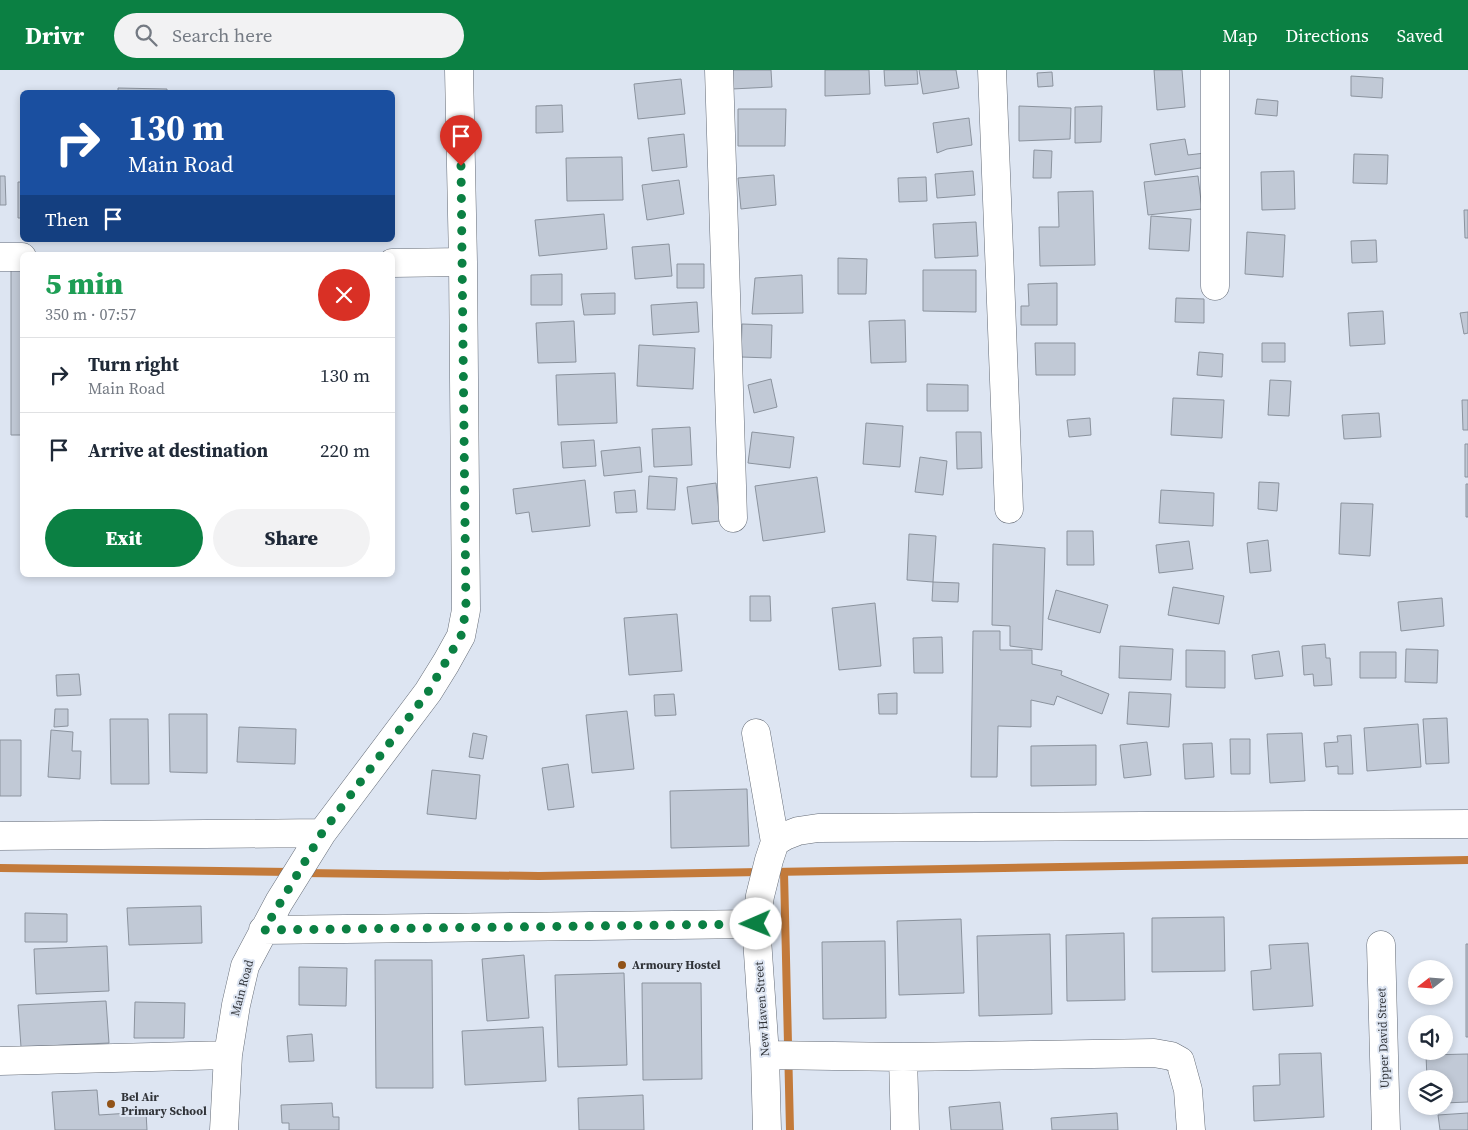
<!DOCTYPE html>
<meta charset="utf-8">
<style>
:root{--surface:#fff;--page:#f2f2f3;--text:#1f2937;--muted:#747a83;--line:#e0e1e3;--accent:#0b8043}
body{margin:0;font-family:"Source Serif 4",serif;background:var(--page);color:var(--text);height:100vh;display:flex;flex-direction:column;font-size:19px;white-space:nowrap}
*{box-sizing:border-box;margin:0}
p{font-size:16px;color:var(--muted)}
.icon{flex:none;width:28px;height:28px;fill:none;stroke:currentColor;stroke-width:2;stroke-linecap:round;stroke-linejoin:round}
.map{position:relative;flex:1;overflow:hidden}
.details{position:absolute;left:20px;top:182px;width:375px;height:325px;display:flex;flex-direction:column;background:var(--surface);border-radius:8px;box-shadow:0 2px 8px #0003}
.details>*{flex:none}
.hud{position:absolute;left:20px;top:20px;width:375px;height:152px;border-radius:8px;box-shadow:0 2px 8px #0003;background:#1a4fa0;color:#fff;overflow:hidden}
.needle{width:32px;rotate:253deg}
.tools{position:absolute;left:1408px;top:890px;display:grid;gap:10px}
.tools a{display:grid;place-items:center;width:45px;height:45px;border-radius:50%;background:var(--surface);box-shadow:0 2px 8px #0003;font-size:25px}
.pin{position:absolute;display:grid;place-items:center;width:42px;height:42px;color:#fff;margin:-51px -21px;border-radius:50% 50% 50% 0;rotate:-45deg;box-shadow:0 0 5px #0007}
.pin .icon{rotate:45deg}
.me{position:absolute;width:55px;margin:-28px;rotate:269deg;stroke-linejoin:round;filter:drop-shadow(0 0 4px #0008)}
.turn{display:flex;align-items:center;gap:18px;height:105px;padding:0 25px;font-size:22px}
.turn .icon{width:65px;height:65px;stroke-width:2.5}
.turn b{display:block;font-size:35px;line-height:42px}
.then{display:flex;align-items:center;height:48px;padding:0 25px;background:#0003;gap:10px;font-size:19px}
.round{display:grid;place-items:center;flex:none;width:52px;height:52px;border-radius:26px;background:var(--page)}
.headline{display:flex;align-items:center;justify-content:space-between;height:85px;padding:0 25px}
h1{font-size:30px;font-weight:800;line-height:38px;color:#1e9e55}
.primary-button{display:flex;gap:10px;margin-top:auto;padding:10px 25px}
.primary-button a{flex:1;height:58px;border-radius:30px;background:var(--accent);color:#fff;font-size:20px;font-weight:800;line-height:58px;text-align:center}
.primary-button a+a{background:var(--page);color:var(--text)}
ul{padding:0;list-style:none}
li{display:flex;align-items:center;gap:15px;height:75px;padding:0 25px;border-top:1px solid var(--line)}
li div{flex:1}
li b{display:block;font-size:19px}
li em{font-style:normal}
header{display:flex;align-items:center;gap:30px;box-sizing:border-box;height:70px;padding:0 25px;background:var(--accent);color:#fff}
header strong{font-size:24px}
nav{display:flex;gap:28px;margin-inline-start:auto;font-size:18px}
.search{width:350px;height:45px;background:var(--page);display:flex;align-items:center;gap:12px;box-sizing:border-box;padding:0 18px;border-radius:28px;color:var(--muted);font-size:19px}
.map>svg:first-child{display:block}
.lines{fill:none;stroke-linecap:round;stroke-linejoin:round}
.stream{stroke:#c37a3a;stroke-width:8}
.building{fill:#c1c9d6;stroke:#8b939e}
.minor-casing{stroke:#646b76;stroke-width:29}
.minor{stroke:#fff;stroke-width:28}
.route{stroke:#0b8043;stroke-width:9;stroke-dasharray:0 16.2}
.poi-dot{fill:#915318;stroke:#dde5f2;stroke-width:2}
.labels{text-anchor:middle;stroke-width:4;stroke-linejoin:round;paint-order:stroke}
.poi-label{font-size:12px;font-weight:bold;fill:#303338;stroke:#dde5f2;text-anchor:start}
.street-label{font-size:12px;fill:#303338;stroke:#dde5f2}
</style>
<header>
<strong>Drivr</strong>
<div class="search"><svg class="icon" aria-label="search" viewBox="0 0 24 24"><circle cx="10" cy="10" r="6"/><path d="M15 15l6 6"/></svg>Search here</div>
<nav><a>Map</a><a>Directions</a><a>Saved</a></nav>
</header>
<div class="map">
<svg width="1468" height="1060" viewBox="0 0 1468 1060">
<rect width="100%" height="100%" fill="#dde5f2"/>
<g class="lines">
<path class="stream" d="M0 798 290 802
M772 802 1468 790
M784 802 790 1060
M304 803 539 806 760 802"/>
</g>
<path class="building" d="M731 0H771L772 17 732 19Z
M825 0H869L870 24 825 26Z
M884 0H917L918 14 885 16Z
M919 0H956L959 18 923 24Z
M1154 0H1182L1185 37 1157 40Z
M1052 2 1053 16 1038 17 1037 3Z
M1351 6 1383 8 1382 28 1351 26Z
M681 9 685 44 638 49 634 14Z
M118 18 167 19V22H118Z
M1257 29 1278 31 1277 46 1255 44Z
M562 35 563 62 536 63V36Z
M1019 36 1071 38 1070 69 1019 71Z
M1102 36 1101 72 1075 73V37Z
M738 39H786L785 76H738Z
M969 48 972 75 947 79 937 83 933 53Z
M684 64 687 97 652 101 648 68Z
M1185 69 1188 85 1205 83 1207 97 1155 105 1150 74Z
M1034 80 1052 81 1051 108H1033Z
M1354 84 1388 85 1387 114 1353 113Z
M622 87 623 130 567 131 566 88Z
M973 101 975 125 937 128 935 104Z
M1294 101 1295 139 1262 140 1261 102Z
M774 105 776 135 741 139 738 108Z
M0 106H5L6 135H0Z
M1198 106 1202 139 1148 145 1144 112Z
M926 107 927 131 899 132 898 108Z
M679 110 684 144 647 150 642 115Z
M18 112H22V148H18Z
M1093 121 1095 195 1040 196 1039 157H1059L1058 122Z
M1464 140H1468V168H1465Z
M604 144 607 179 539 186 535 150Z
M1151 146 1191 149 1189 181 1149 179Z
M976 152 978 186 935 188 933 154Z
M1247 162 1285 165 1283 207 1245 204Z
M1376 170 1377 192 1352 193 1351 171Z
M669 174 672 206 635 209 632 177Z
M838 188 867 189 866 224H838Z
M11 191H22V365H11Z
M677 194H704V218H677Z
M923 200H976V242L923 241Z
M562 204V235H531V205Z
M802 205 803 243 752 244 755 208Z
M1057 213V255H1021V236H1029L1028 214Z
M615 223V244L584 245 581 224Z
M1176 228 1204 229V253L1175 252Z
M697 232 699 262 653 265 651 235Z
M1383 241 1385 274 1350 276 1348 243Z
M1468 242V263L1464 264 1460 243Z
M905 250 906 292 871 293 869 251Z
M574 251 576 292 538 293 536 253Z
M742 254 772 255 771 288 741 287Z
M1035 273H1075V305H1036Z
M1262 273H1285V292H1262Z
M639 275 695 278 693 319 637 316Z
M1199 282 1223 284 1222 307 1197 305Z
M615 303 617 353 558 355 556 305Z
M771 309 777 337 754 343 748 315Z
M1270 310 1291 311 1289 346 1268 345Z
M927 314 968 315V341H927Z
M1173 328 1224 330 1222 368 1171 365Z
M1462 330H1468V360H1463Z
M1379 343 1381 367 1344 369 1342 345Z
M1090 348 1091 365 1069 367 1067 350Z
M866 353 903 356 900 397 863 394Z
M690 357 692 395 654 397 652 359Z
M752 362 794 367 790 398 748 393Z
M956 362H981L982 398 957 399Z
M594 370 596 396 563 398 561 372Z
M1465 374H1468V407H1465Z
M640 377 642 402 604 406 601 381Z
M920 387 947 391 943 425 915 422Z
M649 406 677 408 675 440 647 439Z
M817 407 825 462 763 471 755 416Z
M585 410 590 456 532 462 529 442 516 444 513 419Z
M1259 412 1279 413 1277 441 1258 439Z
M716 413 720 451 692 454 687 417Z
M1466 414H1468V447H1466Z
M635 420 637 442 616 443 614 422Z
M1161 420 1214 423 1213 456 1159 453Z
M1341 433 1373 434 1370 486 1339 484Z
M1067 461H1093L1094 495H1067Z
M909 464 936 466 933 512 907 510Z
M1268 470 1271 501 1250 503 1247 473Z
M1189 471 1193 499 1159 503 1156 475Z
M993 474 1045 478 1042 580 1010 576V556L992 555Z
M933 512 959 513 958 532 932 531Z
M1173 517 1224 526 1219 554 1168 545Z
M1056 520 1108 535 1100 563 1048 549Z
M750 526H770L771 551H750Z
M1442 528 1444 556 1401 561 1398 532Z
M875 533 881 596 839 600 832 538Z
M677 544 682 601 629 605 624 548Z
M973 561H1000V580H1032V594L1062 601 1061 605 1109 624 1102 644 1057 626 1054 635 1031 630V657L998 656 997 707H971Z
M942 567 943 603H914L913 568Z
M1325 574 1326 588H1330L1332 615 1314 616 1313 604 1304 605 1302 576Z
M1120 576 1173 579 1171 610 1119 608Z
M1406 579 1438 580 1437 613 1405 612Z
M1186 580 1225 581V618L1186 617Z
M1279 581 1283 606 1255 609 1252 585Z
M1360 582H1396V608H1360Z
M79 604 81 625 57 626 56 605Z
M1129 622 1171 624 1169 657 1127 654Z
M897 623V644H879L878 624Z
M674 624 676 645 655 646 654 625Z
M55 639H68V656L54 657Z
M627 641 634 699 592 703 586 645Z
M169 644H207V703L170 702Z
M1447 648 1449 693 1426 694 1423 649Z
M110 649H148L149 714H111Z
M1418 654 1421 697 1367 701 1364 658Z
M239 657 296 659 295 694 237 692Z
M51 660 73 662 72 681H81L80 709 48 707Z
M473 663 487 666 483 689 469 687Z
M1302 663 1305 711 1270 713 1267 664Z
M1351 665 1353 704H1338V696L1326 697 1324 673 1338 672 1337 666Z
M1230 669H1250V704H1231Z
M0 670H21V726H0Z
M1147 672 1151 705 1124 708 1120 675Z
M1212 673 1214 707 1185 709 1183 674Z
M1096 675V715L1031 716V676Z
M568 694 574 737 548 740 542 698Z
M432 700 480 705 476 749 427 744Z
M747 719 749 776 671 778 670 721Z
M201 836 202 873 129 875 127 838Z
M25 843 67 844V872H25Z
M1224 847 1225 901 1152 902V848Z
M961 849 964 923 899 925 897 851Z
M1124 863 1125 930 1067 931 1066 865Z
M1050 864 1052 944 979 946 977 866Z
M885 871 886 948 823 949 822 872Z
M1308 873 1313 936 1253 940 1251 901 1271 899 1269 875Z
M1466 874H1468V967H1466Z
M107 876 109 921 36 924 34 879Z
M524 885 529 948 487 951 482 889Z
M375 890H432L433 1018H376Z
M299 897 347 898 346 936 299 935Z
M624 903 627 995 558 997 555 905Z
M642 913H701L702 1009 643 1010Z
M106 931 109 973 21 977 18 935Z
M135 932 185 933 184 968H134Z
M543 957 546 1011 465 1015 462 961Z
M312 964 314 991 289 992 287 966Z
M1321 983 1324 1047 1254 1051 1253 1016 1280 1015 1279 984Z
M1468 984V1032L1444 1033V1009H1427L1426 985Z
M97 1020 99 1045 146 1042 147 1060H55L52 1022Z
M643 1025 644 1060H579L578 1028Z
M1000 1032 1003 1060H951L949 1037Z
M332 1033 333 1047H339V1060H289V1053H282L281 1035Z
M1117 1043 1118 1060H1052L1051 1048Z
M1468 1043V1060H1440L1438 1045Z"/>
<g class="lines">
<g class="minor-casing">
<path id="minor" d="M719 0 733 448
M992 0 1009 439
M1215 0V216
M0 187H22
M392 193 463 192
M756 663 775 772
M0 766 322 763
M263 860 756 854
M1381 875 1386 1060
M765 985 903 987 1154 983 1171 986 1180 991 1188 1020 1191 1060
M903 987 905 1060
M0 991 228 985
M224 1060 228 985 236 935 245 896 279 832 322 763 428 622 446 593 461 566 466 540 463 192 459 0
M767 1060 765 985 756 854 760 826 769 790 775 772 785 766 798 761 818 758 1468 754"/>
</g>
<use href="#minor" class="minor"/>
</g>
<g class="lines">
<path class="route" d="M461 96 466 540 461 566 428 622 322 763 264 860 756 854"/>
</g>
<g class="poi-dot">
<circle cx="622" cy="895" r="5"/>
<circle cx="111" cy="1034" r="5"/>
</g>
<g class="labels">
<g class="poi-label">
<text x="632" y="899">Armoury Hostel</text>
<text x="121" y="1031">Bel Air<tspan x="121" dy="14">Primary School</tspan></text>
</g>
<g class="street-label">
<text transform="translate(242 918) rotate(-75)" y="4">Main Road</text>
<text transform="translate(762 939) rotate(-94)" y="4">New Haven Street</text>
<text transform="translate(1383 968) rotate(-92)" y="4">Upper David Street</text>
</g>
</g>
</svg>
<div class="tools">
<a><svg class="needle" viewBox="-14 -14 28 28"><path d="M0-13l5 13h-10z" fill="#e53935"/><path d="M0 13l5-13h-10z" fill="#747a83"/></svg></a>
<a><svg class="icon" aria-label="sound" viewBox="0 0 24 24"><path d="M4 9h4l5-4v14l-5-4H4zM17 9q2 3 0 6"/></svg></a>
<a><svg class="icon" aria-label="layers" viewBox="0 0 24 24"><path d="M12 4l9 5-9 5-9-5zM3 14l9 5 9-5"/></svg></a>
</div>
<div class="pin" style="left:461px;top:96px;background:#d93025"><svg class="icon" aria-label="arrive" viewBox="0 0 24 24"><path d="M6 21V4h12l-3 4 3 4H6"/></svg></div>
<svg class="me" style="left:756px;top:854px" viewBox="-20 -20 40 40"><circle r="19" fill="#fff"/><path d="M0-13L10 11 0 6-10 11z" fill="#0b8043"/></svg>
<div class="hud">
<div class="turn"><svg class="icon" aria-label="right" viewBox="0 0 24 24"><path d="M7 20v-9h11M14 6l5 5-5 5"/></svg><div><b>130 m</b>Main Road</div></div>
<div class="then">Then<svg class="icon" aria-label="arrive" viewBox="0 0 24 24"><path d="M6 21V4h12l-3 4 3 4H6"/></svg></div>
</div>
<section class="details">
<div class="headline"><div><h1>5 min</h1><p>350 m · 07:57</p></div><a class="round" style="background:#d93025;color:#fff"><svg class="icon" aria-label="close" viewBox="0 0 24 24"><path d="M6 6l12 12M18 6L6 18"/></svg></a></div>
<ul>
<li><svg class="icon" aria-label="right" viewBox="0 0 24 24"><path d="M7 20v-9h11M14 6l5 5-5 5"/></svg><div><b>Turn right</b><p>Main Road</p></div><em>130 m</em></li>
<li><svg class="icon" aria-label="arrive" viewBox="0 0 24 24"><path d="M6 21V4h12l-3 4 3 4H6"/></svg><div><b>Arrive at destination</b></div><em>220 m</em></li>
</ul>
<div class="primary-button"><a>Exit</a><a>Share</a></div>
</section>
</div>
